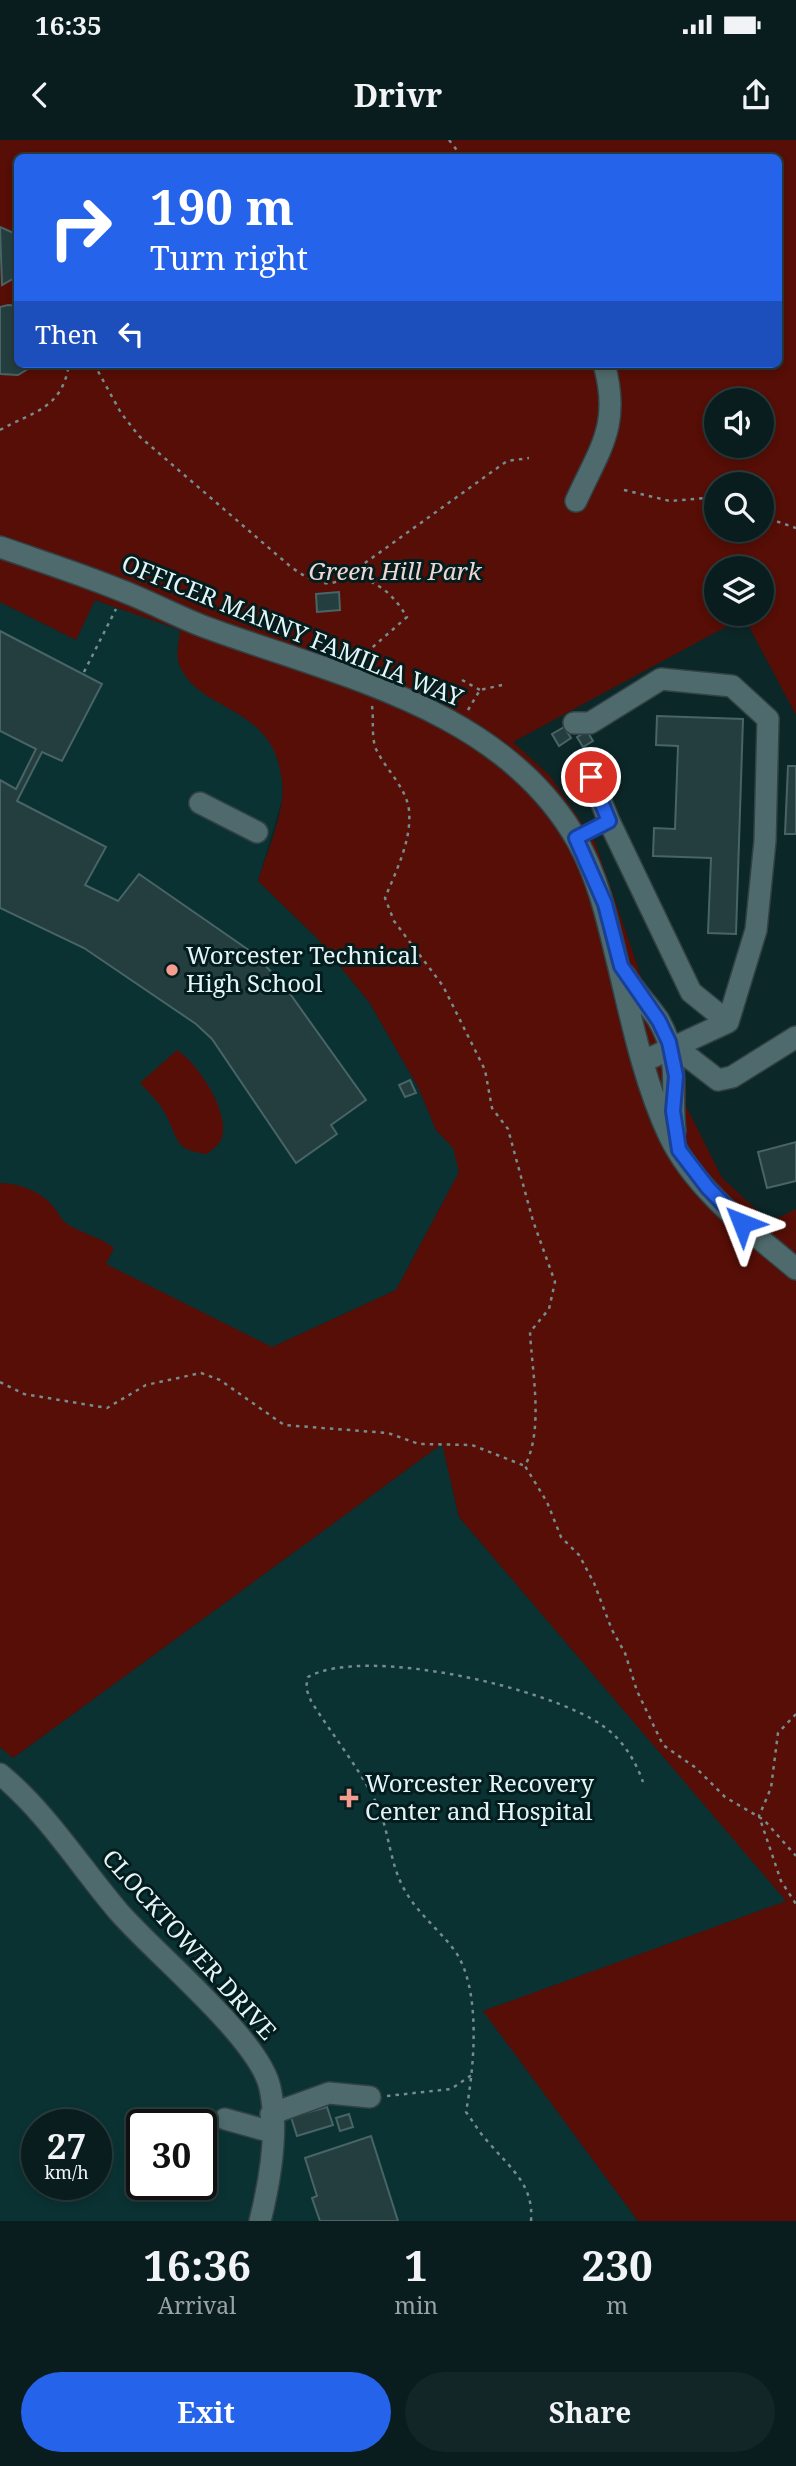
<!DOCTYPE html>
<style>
:root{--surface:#091d1e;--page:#122627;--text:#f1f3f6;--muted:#99a2a4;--line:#293b3c;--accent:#2563eb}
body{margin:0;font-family:"Noto Serif",serif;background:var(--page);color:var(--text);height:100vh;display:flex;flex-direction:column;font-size:26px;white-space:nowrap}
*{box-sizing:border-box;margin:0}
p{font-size:23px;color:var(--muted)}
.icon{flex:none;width:38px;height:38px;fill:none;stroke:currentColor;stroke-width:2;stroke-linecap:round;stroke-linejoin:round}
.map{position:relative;height:2081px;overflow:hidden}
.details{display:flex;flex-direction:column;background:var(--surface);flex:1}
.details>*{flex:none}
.banner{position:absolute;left:14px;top:14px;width:768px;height:214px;border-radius:10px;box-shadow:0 4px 10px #0003,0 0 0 2px var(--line);background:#2563eb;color:#fff;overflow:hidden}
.fabs{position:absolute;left:704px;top:248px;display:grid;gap:14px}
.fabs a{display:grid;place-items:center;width:70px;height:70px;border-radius:50%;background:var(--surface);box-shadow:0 4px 10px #0003,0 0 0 2px var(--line);font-size:35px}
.speed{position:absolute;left:21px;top:1969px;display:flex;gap:14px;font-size:35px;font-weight:700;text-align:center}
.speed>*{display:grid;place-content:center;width:91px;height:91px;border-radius:50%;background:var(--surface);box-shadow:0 4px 10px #0003,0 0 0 2px var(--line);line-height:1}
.speed small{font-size:18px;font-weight:400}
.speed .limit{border:4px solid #111;border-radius:10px;background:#fff;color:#111}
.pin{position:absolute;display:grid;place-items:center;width:60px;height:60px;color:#fff;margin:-30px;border:4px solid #fff;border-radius:50%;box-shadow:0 2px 7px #0007}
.me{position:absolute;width:77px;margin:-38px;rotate:315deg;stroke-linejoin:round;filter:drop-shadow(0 0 5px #0008)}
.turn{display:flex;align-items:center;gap:24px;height:147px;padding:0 21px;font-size:32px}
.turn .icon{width:91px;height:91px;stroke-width:2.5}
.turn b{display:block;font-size:49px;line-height:60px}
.then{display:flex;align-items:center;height:66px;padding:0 21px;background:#0003;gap:14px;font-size:26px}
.eta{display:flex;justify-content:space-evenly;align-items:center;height:119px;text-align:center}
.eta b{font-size:42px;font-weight:700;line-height:49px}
.primary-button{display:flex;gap:14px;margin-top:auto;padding:14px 21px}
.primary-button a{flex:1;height:80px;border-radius:42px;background:var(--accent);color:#fff;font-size:28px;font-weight:700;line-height:80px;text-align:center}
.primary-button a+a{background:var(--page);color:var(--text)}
.status{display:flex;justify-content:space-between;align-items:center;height:49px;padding:0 35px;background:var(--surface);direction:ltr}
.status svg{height:19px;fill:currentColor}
header{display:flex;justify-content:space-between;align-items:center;height:91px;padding:0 21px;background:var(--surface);font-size:32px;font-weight:700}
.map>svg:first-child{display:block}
.built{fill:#0b3233;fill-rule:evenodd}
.green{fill:#560e06;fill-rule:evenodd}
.building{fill:#243e3f;stroke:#496465;stroke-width:2}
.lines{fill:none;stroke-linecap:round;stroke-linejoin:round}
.minor-casing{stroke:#324143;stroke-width:24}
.path{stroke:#778c8d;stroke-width:2.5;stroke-dasharray:3.5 5;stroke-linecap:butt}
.minor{stroke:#4f6a6c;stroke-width:21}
.route-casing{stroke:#184099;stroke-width:18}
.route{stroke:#2563eb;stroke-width:12}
.poi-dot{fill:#f59d8e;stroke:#031d1f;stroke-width:2.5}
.labels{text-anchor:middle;stroke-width:6;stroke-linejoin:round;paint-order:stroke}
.park-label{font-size:24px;font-style:italic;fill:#efd6d1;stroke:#031d1f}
.street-label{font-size:24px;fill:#e5f4f5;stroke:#031d1f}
.poi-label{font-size:24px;fill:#e5f4f5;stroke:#031d1f;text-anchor:start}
</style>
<div class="status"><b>16:35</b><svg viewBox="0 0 49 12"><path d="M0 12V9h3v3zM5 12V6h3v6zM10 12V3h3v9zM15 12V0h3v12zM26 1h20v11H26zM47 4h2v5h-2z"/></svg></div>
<header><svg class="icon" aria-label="back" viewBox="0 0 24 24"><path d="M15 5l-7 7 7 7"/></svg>Drivr<svg class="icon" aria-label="share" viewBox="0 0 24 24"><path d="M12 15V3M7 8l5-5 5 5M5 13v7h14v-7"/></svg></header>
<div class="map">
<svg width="796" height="2081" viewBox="0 0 796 2081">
<rect width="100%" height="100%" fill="#0c2728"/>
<path class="built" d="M95 460 181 490 177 509 189 541 260 588 274 609 282 635V659L258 741 317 798 369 862 418 947 436 990 454 1008 459 1032 396 1150 272 1207 0 1071V462L76 500Z
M442 1304 459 1377 787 1761 484 1871 638 2081H0V1607L13 1618ZM37 1984H96V2044H37ZM142 1984H201V2044H142Z"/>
<path class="green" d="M0 0H796V575L744 477 513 602 550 636 595 702 643 842 663 871 686 938V966L722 1038 770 1082 796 1069V2081H638L483 1871 786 1761 459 1377 442 1304 13 1618 0 1607V1043C22 1044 43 1052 56 1070 60 1075 61 1080 66 1083 81 1094 100 1096 114 1108L106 1124 272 1207 396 1150 459 1032 453 1008 436 990 418 947 369 862 317 798 258 741C266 715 279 686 282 659 284 646 281 633 278 621 261 566 201 570 180 527 175 515 179 502 180 490L95 460 76 500 0 462ZM18 18H779V224H18ZM716 261H761V306H716ZM716 345H761V390H716ZM716 429H761V474H716Z
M177 910C198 923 234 977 220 1002 217 1006 211 1011 207 1014 174 1010 179 1000 166 975 160 963 149 953 140 943Z"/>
<path class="building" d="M0 87 18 95V136L2 145Z
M8 165 18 166V224H36L18 235 0 234V167Z
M339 452 340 470 317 472 316 454Z
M0 491 102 544 62 621 42 612 17 661 106 707 85 745 118 761 139 734 253 813 283 844 366 960 331 985 337 994 296 1023 212 899 196 884 84 808 0 768V640L16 649 36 609 0 591Z
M657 576 743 579 736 794 708 793 711 718 653 716 654 688 675 689 678 606 656 605Z
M564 587 571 598 559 606 552 594Z
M587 591 593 601 583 607 577 597Z
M788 626H796V694H785Z
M410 940 416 953 405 957 399 945Z
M796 1002V1041L767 1048 758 1012Z
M327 1967 333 1985 297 1996 291 1977Z
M349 1974 353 1987 340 1991 336 1978Z
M371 1996 398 2081H320L312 2058 317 2056 305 2018Z"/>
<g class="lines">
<g class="minor-casing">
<path id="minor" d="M576 361C600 308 621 285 604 224
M0 407C40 421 81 434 120 450 149 461 176 476 205 487 338 536 503 568 578 702 600 742 608 784 619 828 632 883 645 944 669 995 695 1050 751 1091 796 1129
M574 583H590L661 539 732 546 768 579 765 701 756 790 728 882 644 921
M591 637 609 681 691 852 728 882
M200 663 257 692
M625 835C634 851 648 864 658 879 682 919 670 950 675 991
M673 905 718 940 732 937 796 897
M0 1634C47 1673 79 1725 118 1771 155 1814 260 1899 270 1948 279 1990 270 2041 260 2081
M271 1974 329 1953 370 1957
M225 1979 272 1992"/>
</g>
<path class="path" d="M449 0 463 18
M94 224 121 273 139 296 291 427C311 441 330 452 351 433 380 445 390 450 407 477L366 513 363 521
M0 290C34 271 62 269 69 224
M624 350 670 361 716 357
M761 376 796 388
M351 433 507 321 529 318
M84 532 116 469
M462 540 480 550
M372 566C374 579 371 597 376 609 386 630 406 647 409 670 412 700 396 731 385 758L394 781 443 846 485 930 492 968 508 989 533 1081 555 1142 549 1169 530 1192C532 1233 544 1288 525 1326L547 1362 561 1397 579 1415 594 1443 612 1490 625 1513 637 1551 663 1605 696 1628 725 1657 764 1680 796 1716
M468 570 480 550 502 545
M0 1242 24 1254 107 1268 146 1245 201 1233 220 1240 284 1285 388 1293 419 1304 472 1305 525 1326
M796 1574 778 1593 771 1648 759 1676 781 1741 796 1764
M387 1956 451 1949 473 1934
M531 2081C534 2045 511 2029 490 2004 481 1995 474 1983 466 1972 474 1928 482 1850 455 1811 438 1788 416 1773 402 1745 391 1723 389 1697 381 1674 368 1639 332 1595 311 1561L306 1548 308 1537C365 1505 550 1548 603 1586 623 1600 635 1620 643 1642"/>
<use href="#minor" class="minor"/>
</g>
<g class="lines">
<g class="route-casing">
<path id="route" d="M591 637 609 681 576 698 605 764 621 826 659 881 669 902 676 936 673 971 679 1010 708 1048 742 1083"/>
</g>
<use href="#route" class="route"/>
</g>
<g class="poi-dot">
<circle cx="172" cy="830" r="7"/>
<path d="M345.5 1647.5h7v7h7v7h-7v7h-7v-7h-7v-7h7z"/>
</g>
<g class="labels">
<g class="park-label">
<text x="395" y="440">Green Hill Park</text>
</g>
<g class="street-label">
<text transform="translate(292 491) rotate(22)" y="8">OFFICER MANNY FAMILIA WAY</text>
<text transform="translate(189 1805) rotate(48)" y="8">CLOCKTOWER DRIVE</text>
</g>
<g class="poi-label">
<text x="186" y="824">Worcester Technical<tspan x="186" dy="28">High School</tspan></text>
<text x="365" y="1652">Worcester Recovery<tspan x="365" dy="28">Center and Hospital</tspan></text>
</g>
</g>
</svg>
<div class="fabs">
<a><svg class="icon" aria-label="sound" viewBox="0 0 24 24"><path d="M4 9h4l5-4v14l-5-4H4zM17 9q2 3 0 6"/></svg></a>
<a><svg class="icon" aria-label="search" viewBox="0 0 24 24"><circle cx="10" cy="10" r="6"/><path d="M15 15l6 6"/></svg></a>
<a><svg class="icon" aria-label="layers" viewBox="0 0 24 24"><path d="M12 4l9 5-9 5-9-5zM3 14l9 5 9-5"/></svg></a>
</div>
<div class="speed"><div>27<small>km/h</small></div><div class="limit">30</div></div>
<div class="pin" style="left:591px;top:637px;background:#d93025"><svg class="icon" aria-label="arrive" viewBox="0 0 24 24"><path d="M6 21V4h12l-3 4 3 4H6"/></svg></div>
<svg class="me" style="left:742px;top:1083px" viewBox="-20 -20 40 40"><path d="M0-17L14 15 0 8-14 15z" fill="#2563eb" stroke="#fff" stroke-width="4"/></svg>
<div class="banner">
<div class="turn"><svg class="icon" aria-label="right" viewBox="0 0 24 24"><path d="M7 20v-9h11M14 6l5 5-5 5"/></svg><div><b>190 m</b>Turn right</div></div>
<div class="then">Then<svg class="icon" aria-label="left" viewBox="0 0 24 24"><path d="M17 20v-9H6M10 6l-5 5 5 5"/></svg></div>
</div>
</div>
<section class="details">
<div class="eta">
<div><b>16:36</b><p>Arrival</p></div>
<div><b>1</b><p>min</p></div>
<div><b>230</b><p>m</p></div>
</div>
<div class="primary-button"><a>Exit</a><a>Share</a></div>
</section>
